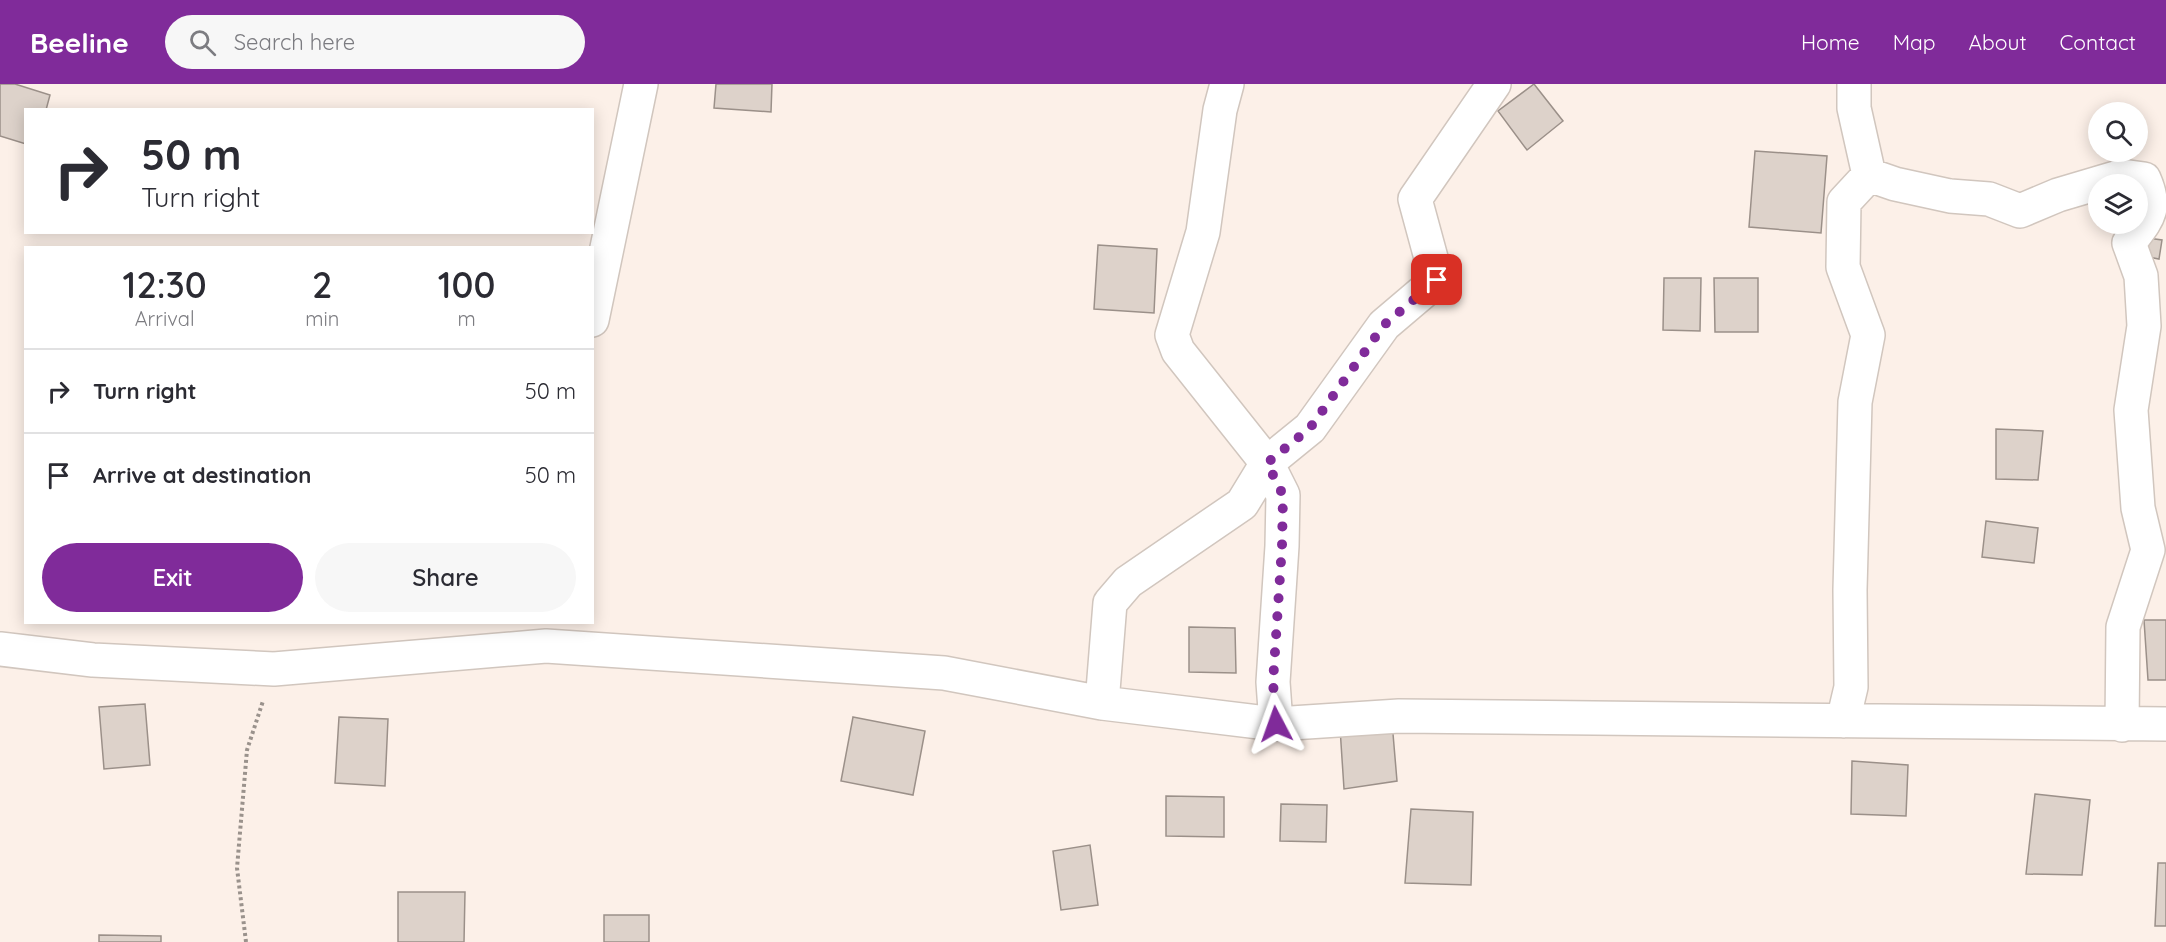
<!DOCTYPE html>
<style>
:root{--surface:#fff;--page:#f7f7f7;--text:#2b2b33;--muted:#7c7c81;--line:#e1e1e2;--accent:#802b9a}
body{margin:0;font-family:Quicksand,sans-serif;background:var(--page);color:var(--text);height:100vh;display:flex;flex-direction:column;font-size:22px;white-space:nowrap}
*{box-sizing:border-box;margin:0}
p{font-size:20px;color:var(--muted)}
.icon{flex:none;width:33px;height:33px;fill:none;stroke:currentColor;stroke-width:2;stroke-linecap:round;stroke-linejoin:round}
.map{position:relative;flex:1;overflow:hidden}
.drawer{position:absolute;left:24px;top:162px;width:570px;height:378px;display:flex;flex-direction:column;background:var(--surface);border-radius:0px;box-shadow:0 3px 15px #0003}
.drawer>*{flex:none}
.top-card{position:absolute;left:24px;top:24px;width:570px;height:126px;border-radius:0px;box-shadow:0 3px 15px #0003;background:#fff;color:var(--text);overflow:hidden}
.fabs{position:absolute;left:2088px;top:18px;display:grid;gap:12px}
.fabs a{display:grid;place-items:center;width:60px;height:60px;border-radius:50%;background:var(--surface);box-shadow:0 3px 15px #0003;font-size:30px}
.pin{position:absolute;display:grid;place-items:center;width:51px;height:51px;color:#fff;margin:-26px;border-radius:12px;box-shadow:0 3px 9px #0006}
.me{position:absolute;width:66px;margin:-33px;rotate:356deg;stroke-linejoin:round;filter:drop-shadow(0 0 4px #0008)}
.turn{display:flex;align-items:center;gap:21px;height:126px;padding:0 18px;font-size:27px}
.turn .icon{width:78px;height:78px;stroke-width:2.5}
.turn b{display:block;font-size:42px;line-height:51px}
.eta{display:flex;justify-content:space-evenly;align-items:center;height:102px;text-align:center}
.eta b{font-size:36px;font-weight:600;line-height:42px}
.primary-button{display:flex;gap:12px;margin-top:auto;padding:12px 18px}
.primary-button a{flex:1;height:69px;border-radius:36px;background:var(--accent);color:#fff;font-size:24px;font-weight:600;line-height:69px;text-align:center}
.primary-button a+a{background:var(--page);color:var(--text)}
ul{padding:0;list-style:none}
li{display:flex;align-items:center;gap:18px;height:84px;padding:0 18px;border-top:2px solid var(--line)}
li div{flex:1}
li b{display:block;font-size:22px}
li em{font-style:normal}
header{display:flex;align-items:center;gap:36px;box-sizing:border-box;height:84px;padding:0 30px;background:var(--accent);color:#fff}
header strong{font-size:28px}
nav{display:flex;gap:33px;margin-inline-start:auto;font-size:21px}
.search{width:420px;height:54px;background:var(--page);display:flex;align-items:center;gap:15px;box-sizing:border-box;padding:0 21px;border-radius:33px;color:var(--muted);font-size:22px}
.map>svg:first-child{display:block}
.building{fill:#ddd2ca;stroke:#9b9089;stroke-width:1.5}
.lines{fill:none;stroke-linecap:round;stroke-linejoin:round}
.street-casing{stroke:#d1c6be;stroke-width:36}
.path{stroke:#9a928c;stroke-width:4;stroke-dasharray:3 3;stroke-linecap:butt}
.street{stroke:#fff;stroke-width:33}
.route{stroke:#802b9a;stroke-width:10;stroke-dasharray:0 18}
</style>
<header>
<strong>Beeline</strong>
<div class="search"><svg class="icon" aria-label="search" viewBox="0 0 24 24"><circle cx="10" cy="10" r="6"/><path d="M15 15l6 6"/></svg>Search here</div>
<nav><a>Home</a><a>Map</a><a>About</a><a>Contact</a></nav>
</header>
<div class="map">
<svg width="2166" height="858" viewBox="0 0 2166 858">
<rect width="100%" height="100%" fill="#fcf0e8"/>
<path class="building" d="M0 0H15L50 11 46 26H26V60L0 52Z
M716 0H772L771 28 714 24Z
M1534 0 1563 37 1527 66 1498 27Z
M1755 67 1827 72 1821 149 1749 143Z
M2140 153 2162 156 2159 175 2138 171Z
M1098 161 1157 165 1154 229 1094 225Z
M1664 194H1701L1700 247 1663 246Z
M1714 194H1758V248H1715Z
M1996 345 2043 347 2038 396 1996 395Z
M1986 437 2038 444 2034 479 1982 473Z
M2144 536H2166V596H2148Z
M1189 543 1235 544 1236 589 1189 588Z
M145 620 150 681 104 685 99 623Z
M339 633 388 635 385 702 335 699Z
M853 633 925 647 913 711 841 697Z
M1392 638 1397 697 1344 705 1340 644Z
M1852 677 1908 681 1906 732 1851 730Z
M2035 710 2090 716 2082 791 2026 790Z
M1166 712 1224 713V753L1166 752Z
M1281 720 1327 721 1326 758 1280 757Z
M1411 725 1473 728 1471 801 1405 799Z
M1090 761 1098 821 1061 826 1053 767Z
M2158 779H2166V842H2155Z
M398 808H465L464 858H398Z
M604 831H649V858H604Z
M99 851 161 852V858H99Z"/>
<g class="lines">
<g class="street-casing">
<path id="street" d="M1227 0 1220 26 1203 148 1172 251 1178 267 1267 379 1283 411 1282 462 1273 598 1276 640
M1869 91 1895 100 1950 112 1989 115 2020 127 2058 111 2122 92 2144 95C2158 126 2147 135 2129 159L2141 192 2144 242 2131 326 2138 424 2148 466 2123 543 2122 641
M592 236 641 0
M0 565 93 576 274 585 546 562 944 589 1102 619 1276 640 1399 632 2166 640
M1102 619 1110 519 1128 498 1242 420 1267 379 1310 344 1384 241 1437 196 1415 115 1494 0
M1843 637 1851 603 1850 506 1855 318 1868 251 1843 183 1844 118 1869 91 1854 24V0"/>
</g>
<path class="path" d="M246 858 237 784 247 666 263 617"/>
<use href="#street" class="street"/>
</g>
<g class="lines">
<path class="route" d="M1276 640 1273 598 1282 462 1283 411 1267 379 1310 344 1384 241 1437 196"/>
</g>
</svg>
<div class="fabs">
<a><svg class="icon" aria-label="search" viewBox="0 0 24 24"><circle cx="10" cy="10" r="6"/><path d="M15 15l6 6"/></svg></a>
<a><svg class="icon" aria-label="layers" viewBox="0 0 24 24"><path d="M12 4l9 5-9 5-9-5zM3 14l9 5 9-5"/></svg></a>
</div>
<div class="pin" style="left:1437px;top:196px;background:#d93025"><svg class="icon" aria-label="arrive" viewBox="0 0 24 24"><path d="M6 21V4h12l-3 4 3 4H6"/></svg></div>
<svg class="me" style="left:1276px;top:640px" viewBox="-20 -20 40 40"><path d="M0-17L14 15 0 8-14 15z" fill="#802b9a" stroke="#fff" stroke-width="4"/></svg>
<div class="top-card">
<div class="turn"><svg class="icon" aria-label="right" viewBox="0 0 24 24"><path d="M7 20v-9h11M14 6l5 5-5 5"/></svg><div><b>50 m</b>Turn right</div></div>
</div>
<section class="drawer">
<div class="eta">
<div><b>12:30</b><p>Arrival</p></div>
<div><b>2</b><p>min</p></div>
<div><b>100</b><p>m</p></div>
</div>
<ul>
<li><svg class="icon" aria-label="right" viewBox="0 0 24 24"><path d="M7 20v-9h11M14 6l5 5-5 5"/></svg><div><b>Turn right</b></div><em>50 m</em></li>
<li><svg class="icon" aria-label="arrive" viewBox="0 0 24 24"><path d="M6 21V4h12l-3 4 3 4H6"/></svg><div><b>Arrive at destination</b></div><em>50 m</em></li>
</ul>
<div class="primary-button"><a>Exit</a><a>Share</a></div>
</section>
</div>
